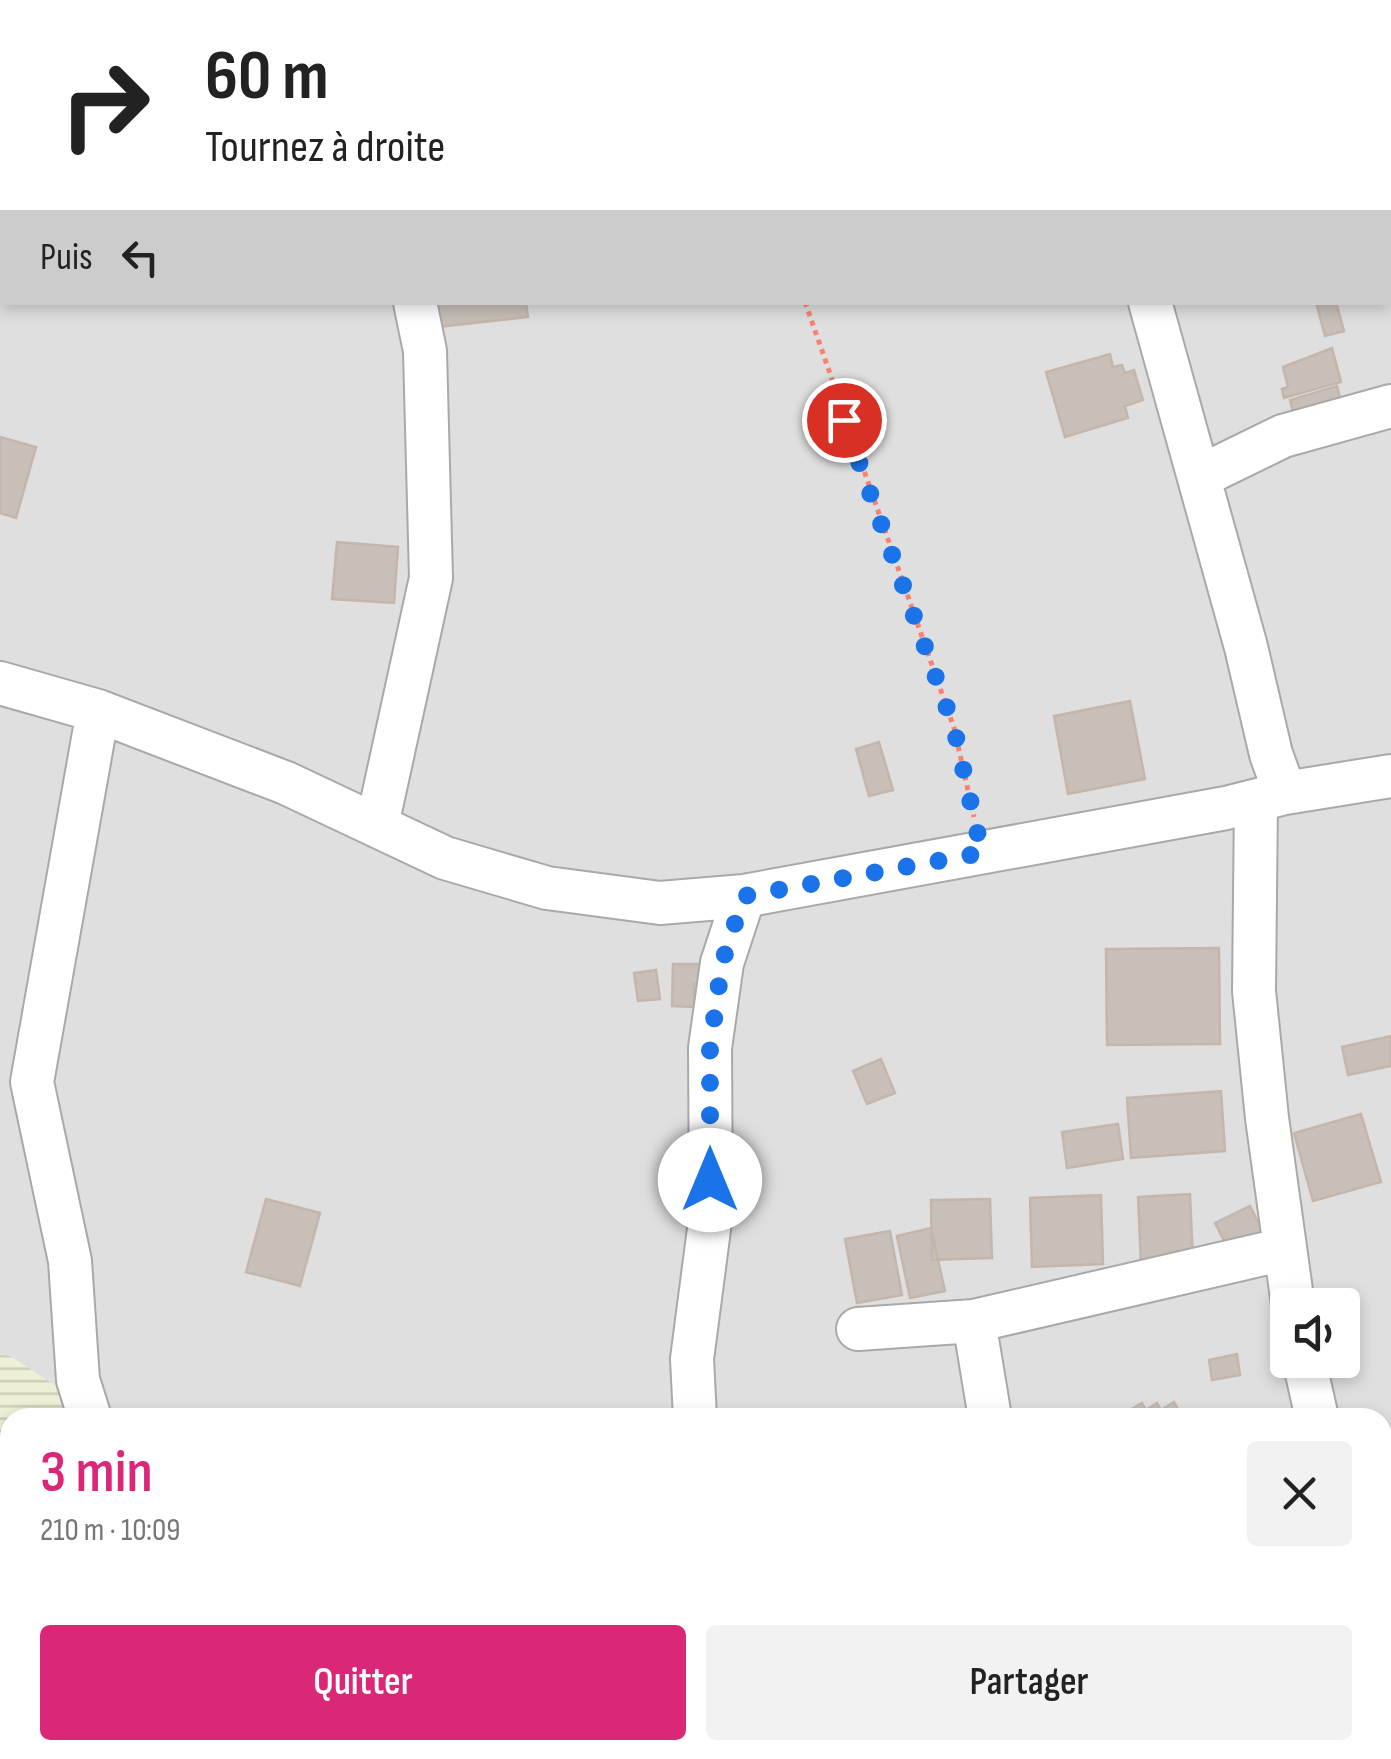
<!DOCTYPE html>
<html lang="fr">
<meta charset="utf-8">
<style>
:root{--surface:#fff;--page:#f2f2f2;--text:#222;--muted:#767676;--accent:#db2777}
body{margin:0;font-family:"Sofia Sans Condensed",sans-serif;background:var(--page);color:var(--text);height:100vh;display:flex;flex-direction:column;font-size:38px;white-space:nowrap}
*{box-sizing:border-box;margin:0}
p{font-size:32px;color:var(--muted)}
.icon{flex:none;width:55px;height:55px;fill:none;stroke:currentColor;stroke-width:2;stroke-linecap:round;stroke-linejoin:round}
.map{position:relative;flex:1;overflow:hidden}
.details{position:absolute;left:0px;top:1408px;width:1392px;height:352px;display:flex;flex-direction:column;background:var(--surface);border-radius:30px 30px 0 0;box-shadow:0 5px 15px #0003}
.details>*{flex:none}
.banner{position:absolute;left:0px;top:0px;width:1392px;height:305px;box-shadow:0 5px 15px #0003;background:#fff;color:var(--text);overflow:hidden}
.buttons{position:absolute;left:1270px;top:1288px;display:grid;gap:20px}
.buttons a{display:grid;place-items:center;width:90px;height:90px;border-radius:10px;background:var(--surface);box-shadow:0 5px 15px #0003;font-size:50px}
.pin{position:absolute;display:grid;place-items:center;width:85px;height:85px;color:#fff;margin:-42px;border:5px solid #fff;border-radius:50%;box-shadow:0 2px 10px #0007}
.me{position:absolute;width:110px;margin:-55px;rotate:0deg;stroke-linejoin:round;filter:drop-shadow(0 0 8px #0008)}
.turn{display:flex;align-items:center;gap:35px;height:210px;padding:0 40px;font-size:45px}
.turn .icon{width:130px;height:130px;stroke-width:2.5}
.turn b{display:block;font-size:70px;line-height:85px}
.then{display:flex;align-items:center;height:95px;padding:0 40px;background:#0003;gap:20px;font-size:38px}
.round{display:grid;place-items:center;flex:none;width:105px;height:105px;border-radius:10px;background:var(--page)}
.headline{display:flex;align-items:center;justify-content:space-between;height:170px;padding:0 40px}
h1{font-size:60px;font-weight:600;line-height:75px;color:var(--accent)}
.cta{display:flex;gap:20px;margin-top:auto;padding:20px 40px}
.cta a{flex:1;height:115px;border-radius:10px;background:var(--accent);color:#fff;font-size:40px;font-weight:600;line-height:115px;text-align:center}
.cta a+a{background:var(--page);color:var(--text)}
.map>svg:first-child{display:block}
.residential{fill:#e0dfdf;fill-rule:evenodd}
.farmland{fill:url(#farmland-rules)}
.building{fill:#c7bfb8;stroke:#c4b6ab;stroke-width:2.5}
.lines{fill:none;stroke-linecap:round;stroke-linejoin:round}
.minor-casing{stroke:#a9a9a9;stroke-width:46}
.path{stroke:#fa8072;stroke-width:5;stroke-dasharray:5 5;stroke-linecap:butt}
.minor{stroke:#fff;stroke-width:42}
.route{stroke:#1a73e8;stroke-width:18;stroke-dasharray:0 32.4}
</style>
<div class="map">
<svg width="1391" height="1759" viewBox="0 0 1391 1759">
<defs>
<pattern id="farmland-rules" width="6" height="5" patternUnits="userSpaceOnUse" patternTransform="scale(2.5)"><rect width="6" height="5" fill="#eef0d5"/><path d="M0 2.5h6" fill="none" stroke="#ccceb7"/></pattern>
</defs>
<rect width="100%" height="100%" fill="#f2efe9"/>
<path class="residential" d="M0 0H1391V1548L1383 1549 1382 1418H104L10 1356 0 1354ZM2 2H1390V302H2ZM1288 1305H1342V1360H1288Z"/>
<path class="farmland" d="M0 1354 10 1356 104 1417 10 1418V1750H1382V1549L1391 1548V1759H0Z"/>
<path class="building" d="M425 302H526L528 317 428 328Z
M1316 302H1336L1344 331 1325 336Z
M1332 348 1341 382 1284 398 1282 389 1288 387 1283 367Z
M1110 354 1113 367 1122 365 1125 373 1134 370 1143 400 1125 406 1128 418 1065 437 1046 372Z
M1337 386 1343 410 1296 424 1290 400Z
M0 437 36 447 16 518 0 513Z
M337 542 398 547 394 603 332 599Z
M1130 701 1145 779 1068 794 1054 716Z
M879 742 893 790 869 796 856 749Z
M1219 948 1220 1044 1107 1045 1106 949Z
M673 964H708L707 984H694V1007L672 1006Z
M656 970 660 999 638 1001 634 973Z
M1391 1036V1066L1348 1075 1342 1047Z
M881 1059 895 1093 867 1104 853 1071Z
M1221 1091 1225 1151 1131 1158 1127 1098Z
M1361 1114 1381 1182 1313 1201 1294 1133Z
M1118 1124 1123 1159 1067 1168 1062 1132Z
M1190 1194 1193 1261 1141 1264 1138 1197Z
M1101 1195 1103 1264 1032 1267 1030 1198Z
M266 1199 320 1213 300 1286 246 1272Z
M990 1199 992 1258 932 1260 931 1200Z
M1250 1206 1268 1242 1234 1260 1215 1223Z
M931 1228 945 1291 910 1298 897 1236Z
M890 1231 902 1295 857 1303 845 1239Z
M1237 1354 1240 1375 1212 1380 1209 1360Z
M1174 1402 1183 1418H1116L1142 1403 1146 1410 1157 1403 1161 1410Z"/>
<g class="lines">
<g class="minor-casing">
<path id="minor" d="M365 0 366 2
M1066 0V2
M0 159 2 158
M1150 302 1246 647 1271 754 1285 793
M1199 477 1283 436 1391 406
M0 683 98 711 286 783 445 858 547 888 660 903 744 896 1226 808 1285 793 1391 776
M1256 801 1254 991 1267 1118 1293 1305
M377 825 431 578 425 351 415 302
M974 1321 1285 1249
M858 1329 974 1321 990 1418
M1304 1360 1317 1418
M90 1418 78 1380 70 1261 32 1082 98 711
M695 1418 692 1359 711 1214 710 1048 722 963 744 896
M1382 1508 1391 1509
M14 1759 16 1750"/>
</g>
<path class="path" d="M805 302 954 728 974 817"/>
<use href="#minor" class="minor"/>
</g>
<g class="lines">
<path class="route" d="M710 1180V1048L722 963 744 896 982 853 954 728 844 420"/>
</g>
</svg>
<div class="buttons">
<a><svg class="icon" aria-label="sound" viewBox="0 0 24 24"><path d="M4 9h4l5-4v14l-5-4H4zM17 9q2 3 0 6"/></svg></a>
</div>
<div class="pin" style="left:844px;top:420px;background:#d93025"><svg class="icon" aria-label="arrive" viewBox="0 0 24 24"><path d="M6 21V4h12l-3 4 3 4H6"/></svg></div>
<svg class="me" style="left:710px;top:1180px" viewBox="-20 -20 40 40"><circle r="19" fill="#fff"/><path d="M0-13L10 11 0 6-10 11z" fill="#1a73e8"/></svg>
<div class="banner">
<div class="turn"><svg class="icon" aria-label="right" viewBox="0 0 24 24"><path d="M7 20v-9h11M14 6l5 5-5 5"/></svg><div><b>60 m</b>Tournez à droite</div></div>
<div class="then">Puis<svg class="icon" aria-label="left" viewBox="0 0 24 24"><path d="M17 20v-9H6M10 6l-5 5 5 5"/></svg></div>
</div>
<section class="details">
<div class="headline"><div><h1>3 min</h1><p>210 m · 10:09</p></div><a class="round"><svg class="icon" aria-label="close" viewBox="0 0 24 24"><path d="M6 6l12 12M18 6L6 18"/></svg></a></div>
<div class="cta"><a>Quitter</a><a>Partager</a></div>
</section>
</div>
